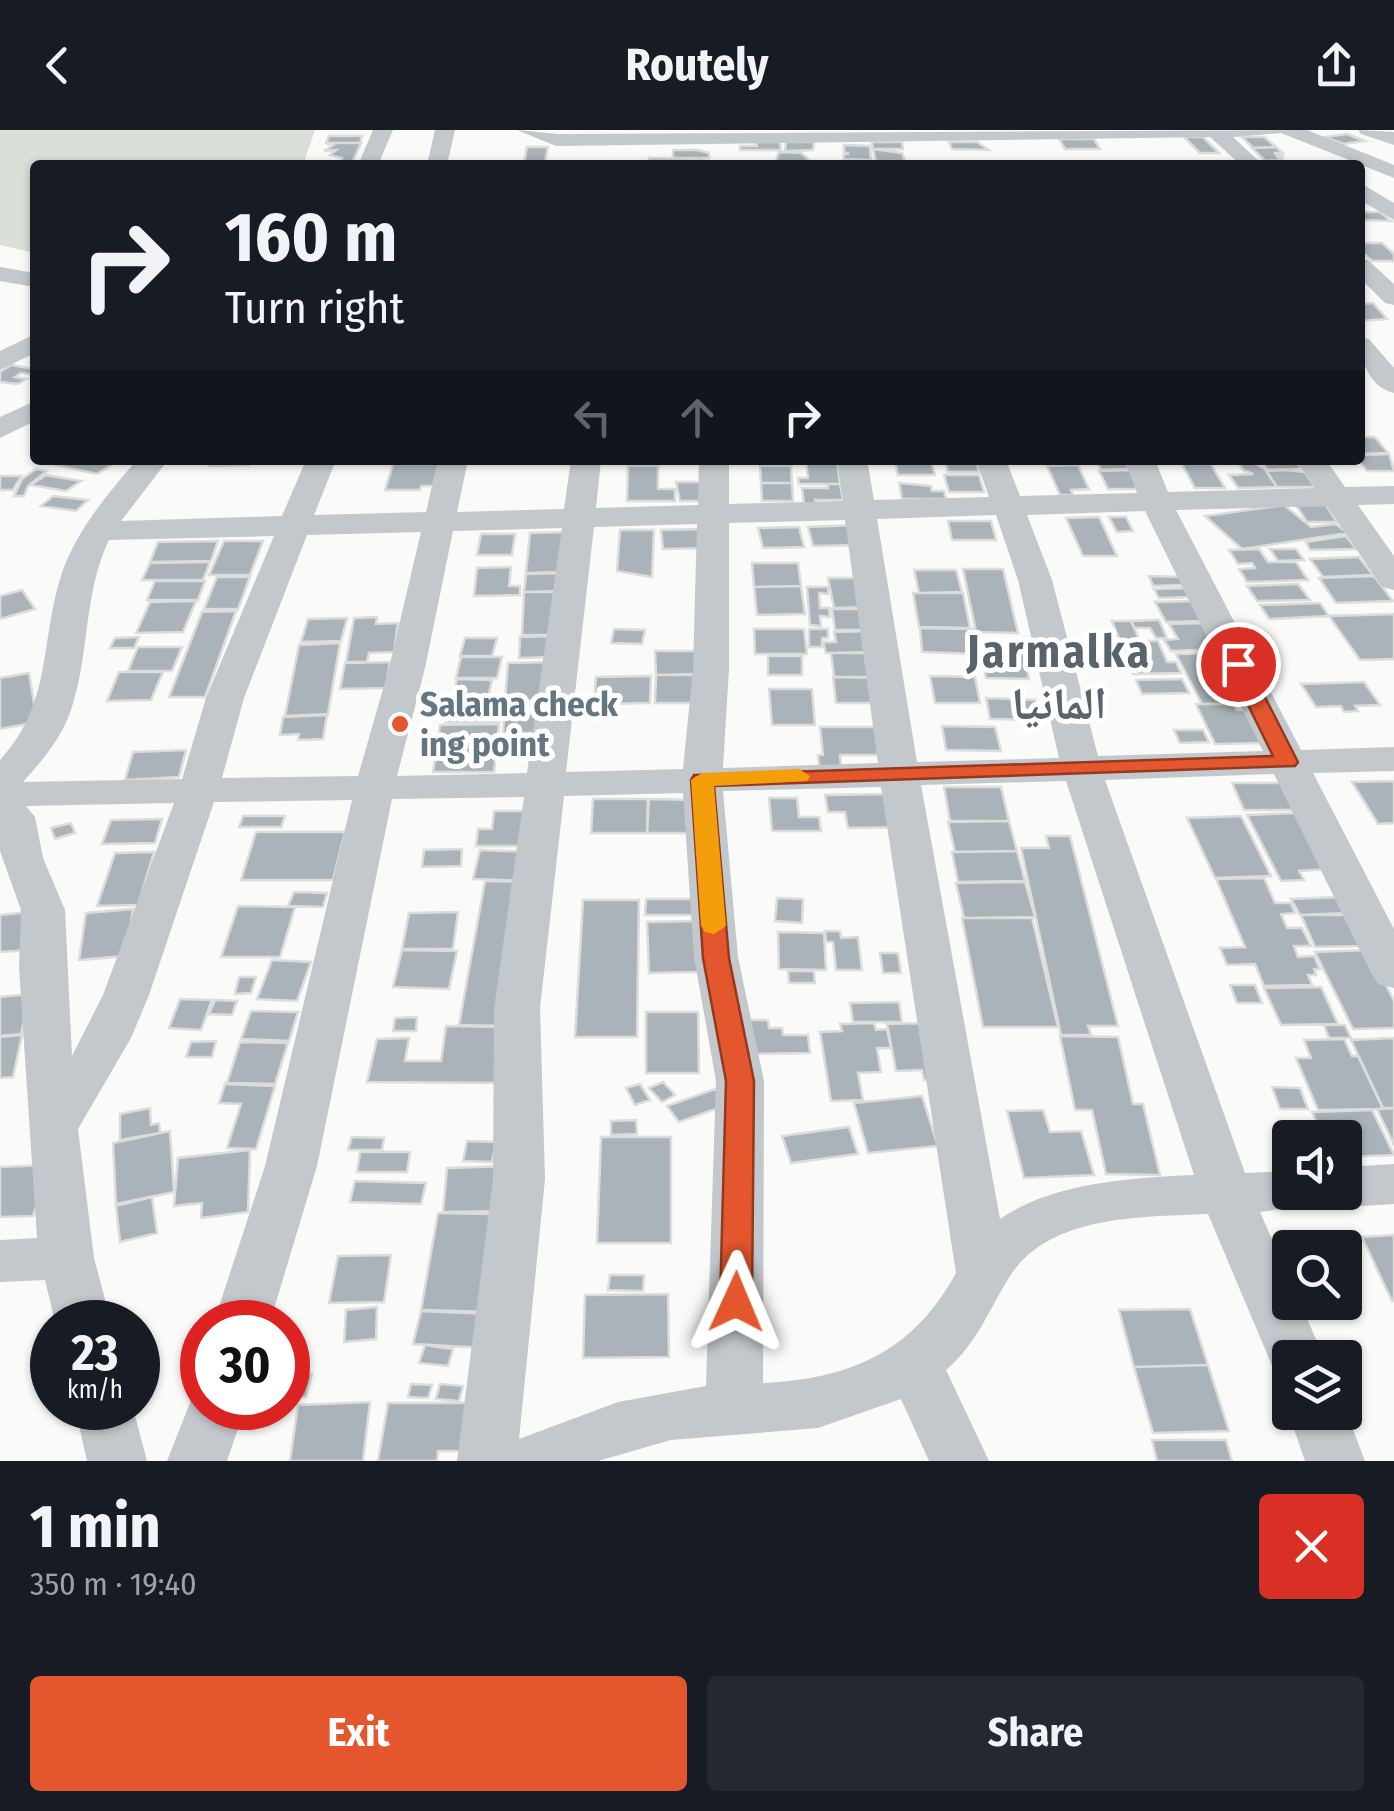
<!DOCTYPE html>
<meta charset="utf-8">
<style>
:root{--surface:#171b24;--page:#242831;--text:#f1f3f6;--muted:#9ea1a6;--accent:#e4572e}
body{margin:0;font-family:"Fira Sans Condensed","Noto Naskh Arabic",sans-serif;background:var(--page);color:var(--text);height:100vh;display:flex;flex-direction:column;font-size:38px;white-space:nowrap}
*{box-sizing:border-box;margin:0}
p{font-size:32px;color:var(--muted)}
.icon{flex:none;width:55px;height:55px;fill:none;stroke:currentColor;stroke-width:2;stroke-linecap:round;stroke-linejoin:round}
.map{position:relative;height:1331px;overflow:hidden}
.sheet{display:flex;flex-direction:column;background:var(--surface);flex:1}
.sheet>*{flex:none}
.banner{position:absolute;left:30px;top:30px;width:1335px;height:305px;border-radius:10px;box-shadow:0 2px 8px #0004;background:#171b24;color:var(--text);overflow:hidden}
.fabs{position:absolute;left:1272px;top:990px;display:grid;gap:20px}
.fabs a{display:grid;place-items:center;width:90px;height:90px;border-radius:10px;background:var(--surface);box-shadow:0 2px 8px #0004;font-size:50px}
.speed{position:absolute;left:30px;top:1170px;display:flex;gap:20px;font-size:50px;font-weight:700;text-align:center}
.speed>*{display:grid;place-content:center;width:130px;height:130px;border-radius:50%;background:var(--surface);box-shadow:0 2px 8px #0004;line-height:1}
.speed small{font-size:25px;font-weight:400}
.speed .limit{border:15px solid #d22;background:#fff;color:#111}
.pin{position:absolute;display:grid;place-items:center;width:85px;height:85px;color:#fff;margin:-42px;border:5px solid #fff;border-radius:50%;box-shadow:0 2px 10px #0007}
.me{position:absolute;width:110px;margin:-55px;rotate:1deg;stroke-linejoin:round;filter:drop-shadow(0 0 8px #0008)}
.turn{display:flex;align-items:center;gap:35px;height:210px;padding:0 30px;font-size:45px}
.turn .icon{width:130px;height:130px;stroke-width:2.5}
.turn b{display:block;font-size:70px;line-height:85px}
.lanes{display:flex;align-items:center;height:95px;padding:0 30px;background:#0003;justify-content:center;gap:50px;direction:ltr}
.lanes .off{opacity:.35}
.round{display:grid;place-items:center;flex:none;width:105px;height:105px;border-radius:10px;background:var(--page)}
.headline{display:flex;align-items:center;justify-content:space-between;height:170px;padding:0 30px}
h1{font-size:60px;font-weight:700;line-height:75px}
.button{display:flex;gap:20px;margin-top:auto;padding:20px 30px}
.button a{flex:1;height:115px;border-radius:10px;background:var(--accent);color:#fff;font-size:40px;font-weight:700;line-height:115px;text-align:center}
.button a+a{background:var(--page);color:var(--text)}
header{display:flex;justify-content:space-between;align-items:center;height:130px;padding:0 30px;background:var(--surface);font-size:45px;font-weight:700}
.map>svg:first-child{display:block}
.green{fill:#dadfd7}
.building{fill:#aab3b9;stroke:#dcdcda;stroke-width:2.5}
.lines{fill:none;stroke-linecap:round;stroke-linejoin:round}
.minor{fill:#c3c8cc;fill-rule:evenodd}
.route{fill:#e4572e;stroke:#94391e;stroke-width:2.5}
.slow{fill:#f59e0b}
.poi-dot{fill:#e4572e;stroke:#fff;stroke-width:4}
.labels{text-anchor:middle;stroke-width:10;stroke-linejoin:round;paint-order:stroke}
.poi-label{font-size:35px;font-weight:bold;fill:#657683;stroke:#fff;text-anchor:start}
.district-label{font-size:45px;font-weight:bold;letter-spacing:2.5px;fill:#57646e;stroke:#fff}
</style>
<header><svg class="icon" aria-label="back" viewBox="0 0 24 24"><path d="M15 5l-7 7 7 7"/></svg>Routely<svg class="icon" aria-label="share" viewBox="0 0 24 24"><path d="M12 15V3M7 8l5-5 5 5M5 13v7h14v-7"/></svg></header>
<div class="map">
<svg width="1394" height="1331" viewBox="0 0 1394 1331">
<rect width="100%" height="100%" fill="#fafaf8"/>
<path class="green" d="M0 0H315L303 35H35V123L0 115Z"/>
<path class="building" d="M1347 4 1365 11 1343 14 1325 7Z
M329 6H362L360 13H326Z
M1184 7H1203L1219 23H1200Z
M1242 7H1264L1276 17 1253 18Z
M1059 9H1094L1100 19H1065Z
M756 12H780L781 20H740V16H757Z
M786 12H814L813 20 785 21Z
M872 12H902L903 19H873Z
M949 12H977L989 20 952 19Z
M325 13H361L352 33H340L342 28 330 25 336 20 324 21 333 15Z
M844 15 870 16 871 30 844 29V24H849L844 22Z
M527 17H548L545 32H524Z
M1276 17 1283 23H1274L1284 27H1278L1282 30 1265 31 1252 18Z
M873 19 902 23 905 31H876Z
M673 20H697L709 23V28H673Z
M779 22 801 23 809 30 808 35 775 34Z
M649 28 704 29V35H648Z
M1360 82H1380L1391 91 1360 90Z
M1360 113H1382L1394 124V131H1372L1360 120Z
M1373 173 1387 189 1360 191V174Z
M11 235 35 239V245L21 243 15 247 27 249 18 254 0 252V242Z
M1360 307H1375L1388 323 1360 324Z
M1389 324 1394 341H1367L1358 330 1360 325Z
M64 330H119L97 344 56 335Z
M212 330H251L249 335 210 336Z
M806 330H837L840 354H799L798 348H808Z
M895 330H931L935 345H898Z
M945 330H976L979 342H948Z
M1096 330H1125L1129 339 1101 340Z
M1237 330H1248L1265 339 1277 357 1238 358 1229 345 1253 344 1243 340Z
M1261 330H1295L1302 339 1267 340Z
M393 334H439L433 356H421L420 360H385Z
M1182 334H1211L1225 358H1195Z
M1078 335 1089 359 1071 360 1073 365H1060L1047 336Z
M628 336H658V359H675V371H627Z
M760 336H791L792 353H761Z
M36 339 47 341 28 356 24 366H14L22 349Z
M1130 340 1139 359H1108L1099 341Z
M1285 340 1305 342 1315 357H1277L1266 341Z
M46 345 81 351 66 361 31 355Z
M944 345H979L984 362H949Z
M0 346H21L13 360H0Z
M676 352H706V371H680Z
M761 353H792L793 371H762Z
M899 353 931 356 932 361H944L946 369H902Z
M827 354H840L843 370H815L816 375H804L802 358H828Z
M53 366 88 370 76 381 41 376Z
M1284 375 1311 397 1336 394 1348 403 1242 419 1205 386Z
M1296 375H1326L1337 392H1307Z
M1099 387 1117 426H1083L1066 388Z
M1109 387H1126L1133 401 1117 402Z
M948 391H991L996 410H952Z
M854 395 860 415 813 416 808 397Z
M799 397 804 417 763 418 758 398Z
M704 399 707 418 663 419 661 400Z
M620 400H654L652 447 617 441Z
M567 402 564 442 526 443 530 403Z
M481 404H515L512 425H477Z
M1346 406 1356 419 1310 420 1306 412Z
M218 411 211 431 150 432 158 412Z
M224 411H263L250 445H209Z
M1259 419 1268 432H1296L1308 450 1247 452 1239 439 1255 438 1252 433 1238 434 1229 420Z
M1270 419H1296L1304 430 1278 431Z
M1359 427 1373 445 1323 447 1310 429Z
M210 432 203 450H142L150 433Z
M752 433H798L801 456 754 457Z
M511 437 509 456H520V465L474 466 477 438Z
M963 439H1003L1018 503 976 502Z
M914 440H956L962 462 919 463Z
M564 443 563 461 524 462 526 444Z
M1149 446 1182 447 1186 455 1153 456Z
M1374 446 1393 471 1336 473 1319 448Z
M217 447H250L238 479H204Z
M828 448H864L870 477 834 478Z
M155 451H205L198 470H147Z
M1298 454 1310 470 1257 471 1247 456Z
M801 456 805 484 757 485 754 457Z
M807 457H828V464L819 463 820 478H829L830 487 820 486 821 496 810 495Z
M1186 458 1191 467 1159 468 1154 459Z
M22 460 35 479 0 489V466Z
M524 462H560L559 505H522Z
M913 463H963L970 498 919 497Z
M196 471 183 502 136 503 150 472Z
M1193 471 1206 491 1166 492 1155 472Z
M1320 473 1329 486 1269 489 1260 475Z
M832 479H870L873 500H835Z
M236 481 205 567H169L202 482Z
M1394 484V529L1360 530 1329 486Z
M377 487 376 494 398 493 394 522 369 523 367 532H346L354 488Z
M347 488 341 511 301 512 308 489Z
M1159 490 1167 508H1156L1150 498H1135L1131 491Z
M1112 491H1131L1140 511H1158L1167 532H1176L1181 543 1133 544Z
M1204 493 1220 519 1171 521 1164 510 1178 509 1169 494Z
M920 498 974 499 978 524 922 522Z
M614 499 645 500 642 514 611 513Z
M754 499H804L807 524H755Z
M809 499H828V508H822V517H809Z
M872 501 877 522 826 523 823 512H836L834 502Z
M555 506V527L519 528 520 507Z
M139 507 134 518H110L115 508Z
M465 508H497L492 526H460Z
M340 513 328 584 285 586 299 515Z
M138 517H182L172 541H128Z
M655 521H699L700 544 656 545Z
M981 521 1024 522 1029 549 986 548Z
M831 523H875L879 547H834Z
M1220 523 1247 573 1202 574 1176 524Z
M768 526H802V545H768Z
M461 527H502L497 548H456Z
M390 532 386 558 340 559 345 533Z
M555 532 554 570 505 571 508 533Z
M119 542H163L151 570 107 571Z
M29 543 37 592 0 599V548Z
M656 545H700L701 573H655Z
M651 546 650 573 594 574 596 547Z
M930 546 975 547 980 573H935Z
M833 547 879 548 883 573H836Z
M457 549 492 550 488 569H500L498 577 451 576Z
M1182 549 1189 563 1142 564 1136 550Z
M1364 552 1380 575 1355 576 1358 581 1344 582 1341 576 1316 577 1301 554Z
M769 559H812L815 595H772Z
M986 568 1035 570 1039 590 990 589Z
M549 573 548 603H503L505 574Z
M1196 574H1233L1237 580H1248L1266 613 1215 614Z
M448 577H501L499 592H445Z
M327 585 323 609 298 610 299 604 280 605 283 587Z
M499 594 494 642H433L440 595Z
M942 596 995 597 1001 621 946 620Z
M820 597H887L877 625H840L841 637H819L818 625H823Z
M1174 600H1203L1209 612 1180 613Z
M186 620 179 647 125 650 133 622Z
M1394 651V693L1378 694 1352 652Z
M1232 653H1285L1298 680H1244Z
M944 657H1001L1009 691H950Z
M896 664 904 697 848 698 845 682H828L825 665Z
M769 668H797L799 687H819L821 701H772Z
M593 669H648L647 703H591Z
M649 669 698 670 697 703H647Z
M494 681H538L535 716H476L478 699H492Z
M1296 683 1332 739 1299 741 1304 750 1281 751 1247 685Z
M243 686H285L281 697H239Z
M1241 686 1271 746 1215 748 1187 688Z
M162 689 155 713 102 714 111 690Z
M1009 691 1017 721 955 722 948 692Z
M71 693 75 703 55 709 51 698Z
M256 702H345L333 750H241Z
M1046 706H1070L1118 896H1088L1091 905H1061L1021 718H1049Z
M462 719 461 736 422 737 424 720Z
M480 720 532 722 527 751 473 749Z
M1017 721 1025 751 958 752 952 722Z
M154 722 138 775 97 776 115 723Z
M1264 748 1275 773H1291L1295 783 1281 784 1287 798H1302L1311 816H1294L1298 827 1314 826 1320 839H1314L1316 845H1308L1312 855 1264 856 1255 834 1227 835 1220 818 1245 817 1216 749Z
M485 751 527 752 505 896 459 895Z
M1025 752 1035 787 964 788 956 753Z
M294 762 327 763 323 777 288 776Z
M1339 767 1349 783 1300 785 1291 769Z
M777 768 803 769 802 793 775 791Z
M646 769H695V785H645Z
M583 770H639L637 907H575Z
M238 776 295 777 280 827H221Z
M133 779 126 826 79 830 86 783Z
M40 781 31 820 0 822V785Z
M458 782 453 819H402L409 783Z
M1301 785H1350L1365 816 1315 817Z
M962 788H1032L1058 897H983Z
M694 791 698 842 649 843 647 792Z
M825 801H840L841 808 858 807 862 840H836L833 812H826Z
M778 802 824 803 826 840 779 839Z
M402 820 457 821 449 859 393 857Z
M1368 820 1394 871V898L1353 899 1315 822Z
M880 823H898L901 843H883Z
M272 830 311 832 297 871 257 869Z
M788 841H814L815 853H789Z
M239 847H256L251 863 235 864Z
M1230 855H1255L1262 873H1237Z
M1321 857 1338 894 1281 895 1264 858Z
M30 864 21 904 0 906V867Z
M180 869 212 870 201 900 169 898Z
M215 870 237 871 232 885 209 884Z
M899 872 902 892H853L850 873Z
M251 881 298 882 289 911 241 909Z
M646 882H698L699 943H646Z
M417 887 416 901H393L395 888Z
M749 890H768L769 898H782L783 905H808L810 923 752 924Z
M874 893 876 900 887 899 891 918H877L881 942 858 943 863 970 831 971 820 902 842 901 840 894Z
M931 893 938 950H924L922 940 896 941 887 894Z
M1324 895H1345L1351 908H1329Z
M446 896 508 897 501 953 367 952 377 909 409 908 405 931H441Z
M22 905 13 947 0 948V907Z
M1060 906 1118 907 1133 974H1143L1160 1045 1106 1044 1092 980H1075Z
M1394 908V978H1383L1351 910Z
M1344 909 1352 926H1358L1383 979 1318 980 1296 928H1311L1304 910Z
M216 911 212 927H186L191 912Z
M240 912 288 913 275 954 227 953Z
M663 952 675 965 662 972 649 958Z
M225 954 275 956 256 1019 227 1018 241 974 219 973Z
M640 954 650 970 635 975 626 958Z
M1272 957 1300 958 1308 979H1280Z
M715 959 727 975 679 992 667 976Z
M922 966 938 1016 868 1023 854 973Z
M150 978 151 995 159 993 160 1003 120 1010V984Z
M1394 978V1015L1377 979Z
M1043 980 1050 1002 1081 1001 1094 1045 1024 1048 1007 981Z
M1372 980 1394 1025 1345 1027V1008H1324L1312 982Z
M636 990 637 1004 611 1005V991Z
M849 997 858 1024 791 1033 782 1006Z
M170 1001 174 1062 116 1074 113 1013Z
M352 1007 384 1008 382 1020H348Z
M601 1007H671V1113H597Z
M467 1011 496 1012 492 1032 463 1031Z
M250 1020 248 1082 201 1088 202 1073 174 1076 178 1028Z
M360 1022H410L407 1042H357Z
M49 1035 33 1086 0 1087V1037Z
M511 1036 508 1081 443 1082 447 1038Z
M355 1051 426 1053 421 1074 350 1072Z
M152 1067 157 1103 120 1112 116 1076Z
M438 1083 493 1084V1182L421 1180Z
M1394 1105V1171H1392L1362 1107Z
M391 1125 384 1172 329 1173 338 1126Z
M610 1145H644L643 1161 608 1160Z
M668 1164 669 1227 583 1228 585 1165Z
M377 1177 376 1209 344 1212 346 1180Z
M1190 1179 1208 1235 1134 1237 1119 1180Z
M421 1181 491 1184 485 1218 413 1214Z
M425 1215 453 1219 448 1236 419 1233Z
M1208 1235 1229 1301 1153 1303 1134 1237Z
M288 1243 312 1244 306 1267 288 1266Z
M411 1254 432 1255 428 1268 408 1267Z
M440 1254 463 1256 459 1271 436 1269Z
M370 1272 363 1331H290L298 1275Z
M388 1273H470L465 1321H438L437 1331H378Z
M1152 1310H1226L1232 1331H1157Z"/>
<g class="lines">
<path class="minor" d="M373 0H393L378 35H358Z
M435 0H455L447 35H427Z
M517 0 558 4 1307 0 1394 35V48L1281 3 1233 7 1263 35H1241L1210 7 556 16Z
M1358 0 1394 2V15L1361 4Z
M1360 53 1394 73V90L1360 70Z
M1360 128 1368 130 1394 154V175L1385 173 1360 148Z
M0 137 35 143V157L0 151Z
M35 204V223L0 240V221Z
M1360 207 1369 209 1394 238V263C1369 257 1360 230 1360 207Z
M35 271V291L0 308V287Z
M137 330H168L121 391 282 386 306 330H336L314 385 426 382 438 330H468L457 382 564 379 571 330H601L596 378 698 375 699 330H729V374L843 371 837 330H867L874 370 989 367 976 330H1006L1020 366 1137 363 1125 330H1155L1168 362 1315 358 1296 330H1326L1345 357 1394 356V374L1358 375 1394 426V460L1382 457 1327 376 1176 380 1301 620 1394 617V641L1313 643 1394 799V858L1378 854 1371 843 1274 644 1105 650 1245 1043 1290 1041V1062H1315L1308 1075 1260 1082 1290 1150V1172H1300L1324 1228H1290V1250L1276 1245 1208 1084C1144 1087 1050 1084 1010 1146 989 1179 977 1214 946 1240L989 1331H929L901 1269 818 1298 671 1310 598 1331H457L493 1049 494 878 524 667 392 669 317 1036 270 1192H214L265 1036 352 670 214 672 149 865 131 908 78 999 94 1128 111 1192H55L45 1150 0 1152V1110L37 1108 19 838 21 780 0 721V630C54 572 39 509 63 440 78 399 108 363 137 330ZM1145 381 1263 621 1098 626 1052 450 1027 385ZM996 385 1018 450 1059 628 917 632 877 389ZM845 390 878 633 723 638 729 539V393ZM697 394 693 539 683 639 566 642 594 397ZM562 398 527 643 397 646 425 538 453 401ZM421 402 389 538 358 646 222 648 244 568 307 405ZM274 406 206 568 182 649 23 652C43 630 62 607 71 580 90 524 83 464 109 410ZM1066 651 1194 1045C1132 1048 1053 1052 1000 1089L921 655ZM881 657 956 1143C913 1222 850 1249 763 1253L764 951 738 827 723 661ZM683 663 694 827 716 951 706 1256 618 1272 519 1309 545 1049 540 878 564 666ZM174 673 103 865 72 926 65 780 43 728 35 687 26 676Z
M1394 1034V1074L1345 1077 1327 1071 1322 1062H1345V1037Z
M202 1258V1278H245L227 1331H167L195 1260Z
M1290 1277V1282H1345V1279L1365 1331H1305L1288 1282Z
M75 1278H133L147 1331H87Z"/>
</g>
<path class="route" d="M1238 528 1248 534 1298 632 1295 636 714 656 729 828 754 951 752 1172 747 1181 736 1184 725 1181 720 1172 726 951 703 828 691 650 694 645 1273 626 1228 534Z"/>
<path class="slow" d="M799 639 810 646 807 651 714 656 726 796 714 804 705 802 701 796 691 650 702 643Z"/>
<circle class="poi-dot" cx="400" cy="594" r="10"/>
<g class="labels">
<g class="poi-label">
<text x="420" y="586">Salama check<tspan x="420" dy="40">ing point</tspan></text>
</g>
<g class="district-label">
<text x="1059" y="537">Jarmalka<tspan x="1059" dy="52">المانيا</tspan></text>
</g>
</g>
</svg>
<div class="fabs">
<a><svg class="icon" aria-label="sound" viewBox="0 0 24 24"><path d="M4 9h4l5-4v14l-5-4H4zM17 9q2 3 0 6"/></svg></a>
<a><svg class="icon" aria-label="search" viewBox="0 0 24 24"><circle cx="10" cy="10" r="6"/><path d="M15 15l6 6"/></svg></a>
<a><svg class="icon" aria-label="layers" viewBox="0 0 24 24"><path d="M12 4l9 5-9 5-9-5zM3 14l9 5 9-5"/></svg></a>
</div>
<div class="speed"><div>23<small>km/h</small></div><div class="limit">30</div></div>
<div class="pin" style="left:1238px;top:534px;background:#d93025"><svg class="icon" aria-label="arrive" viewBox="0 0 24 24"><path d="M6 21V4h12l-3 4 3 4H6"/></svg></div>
<svg class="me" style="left:736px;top:1172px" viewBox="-20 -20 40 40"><path d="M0-17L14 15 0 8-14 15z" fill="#e4572e" stroke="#fff" stroke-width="4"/></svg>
<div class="banner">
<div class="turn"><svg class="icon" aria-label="right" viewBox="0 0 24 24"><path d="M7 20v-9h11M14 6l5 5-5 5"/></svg><div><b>160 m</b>Turn right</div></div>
<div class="lanes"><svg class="icon off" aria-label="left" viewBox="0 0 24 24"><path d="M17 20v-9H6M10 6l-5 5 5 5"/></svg><svg class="icon off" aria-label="ahead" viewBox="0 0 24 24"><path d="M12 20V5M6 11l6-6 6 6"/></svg><svg class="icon" aria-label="right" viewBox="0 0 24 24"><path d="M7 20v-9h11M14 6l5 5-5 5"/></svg></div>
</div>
</div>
<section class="sheet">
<div class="headline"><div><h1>1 min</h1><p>350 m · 19:40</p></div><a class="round" style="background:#d93025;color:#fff"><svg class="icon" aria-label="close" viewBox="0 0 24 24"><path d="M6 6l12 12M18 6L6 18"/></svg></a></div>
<div class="button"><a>Exit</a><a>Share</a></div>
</section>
